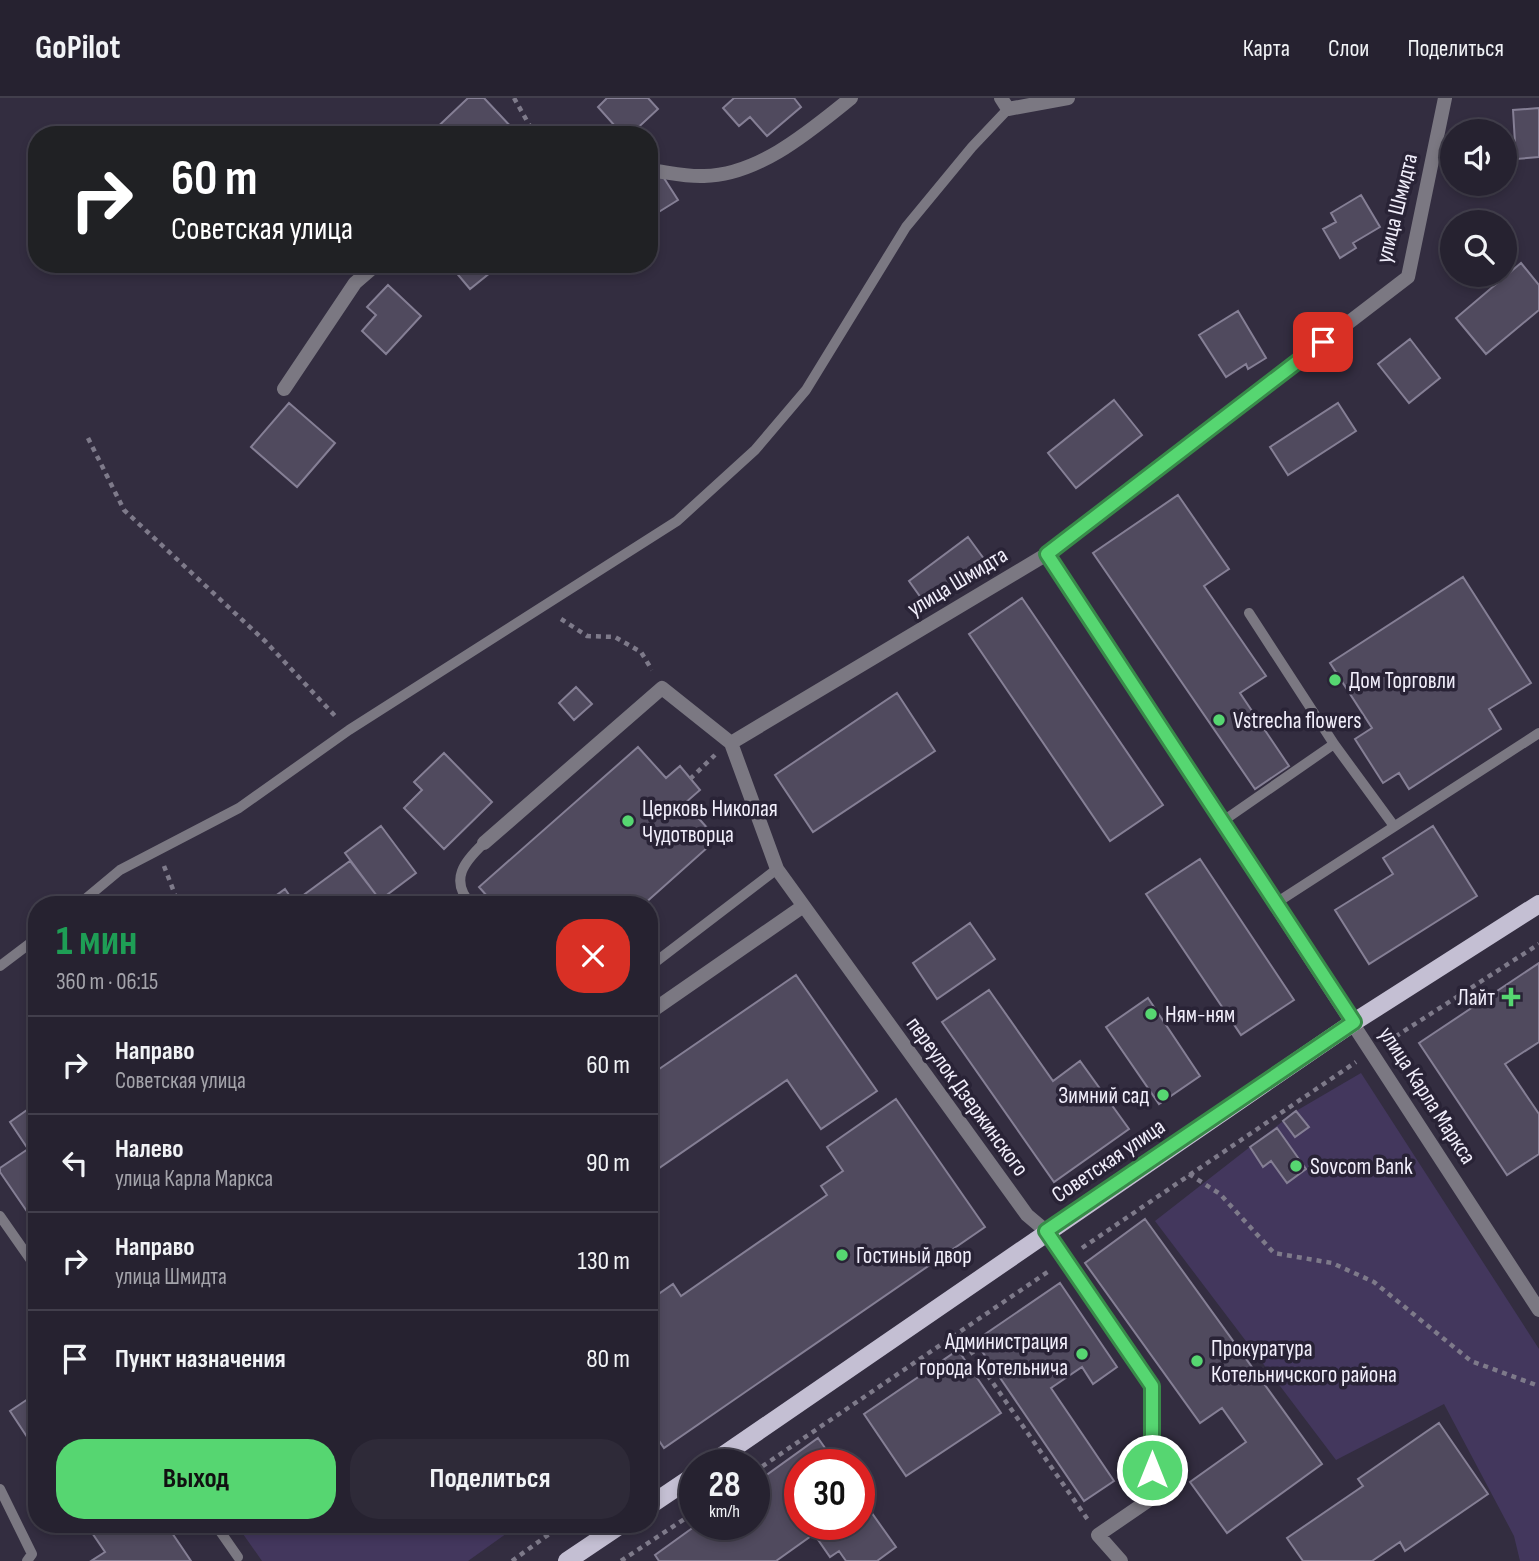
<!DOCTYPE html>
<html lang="ru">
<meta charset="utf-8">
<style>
:root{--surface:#262230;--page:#2e2a38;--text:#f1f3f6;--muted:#a4a4ab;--line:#423f4c;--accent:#56d671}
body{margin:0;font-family:"Sofia Sans Condensed",sans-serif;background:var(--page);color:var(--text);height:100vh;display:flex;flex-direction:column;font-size:26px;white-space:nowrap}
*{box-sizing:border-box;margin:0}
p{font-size:23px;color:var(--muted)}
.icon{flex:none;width:38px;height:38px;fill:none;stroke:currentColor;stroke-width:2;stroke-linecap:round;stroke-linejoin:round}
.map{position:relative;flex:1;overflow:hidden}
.side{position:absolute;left:28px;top:798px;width:630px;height:637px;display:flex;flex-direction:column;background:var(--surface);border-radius:28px;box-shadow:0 4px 10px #0003,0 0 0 2px var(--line)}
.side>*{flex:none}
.top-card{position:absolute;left:28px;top:28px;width:630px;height:147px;border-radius:28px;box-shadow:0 4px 10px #0003,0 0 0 2px var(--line);background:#202124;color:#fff;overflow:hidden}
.buttons{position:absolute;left:1440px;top:21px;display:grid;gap:14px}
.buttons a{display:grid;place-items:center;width:77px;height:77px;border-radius:50%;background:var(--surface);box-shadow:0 4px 10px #0003,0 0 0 2px var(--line);font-size:35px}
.speed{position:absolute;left:679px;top:1351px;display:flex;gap:14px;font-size:35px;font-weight:700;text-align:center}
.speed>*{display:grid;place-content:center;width:91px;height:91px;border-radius:50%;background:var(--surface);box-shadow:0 4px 10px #0003,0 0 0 2px var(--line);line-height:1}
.speed small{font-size:18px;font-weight:400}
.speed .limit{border:10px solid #d22;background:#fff;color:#111}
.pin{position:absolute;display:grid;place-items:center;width:60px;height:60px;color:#fff;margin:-30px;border-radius:14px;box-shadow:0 4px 10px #0006}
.me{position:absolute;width:77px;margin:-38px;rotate:0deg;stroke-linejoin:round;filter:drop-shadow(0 0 5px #0008)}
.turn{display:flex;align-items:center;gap:24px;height:147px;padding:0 28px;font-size:32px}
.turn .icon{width:91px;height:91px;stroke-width:2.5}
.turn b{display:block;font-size:49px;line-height:60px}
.round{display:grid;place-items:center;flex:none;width:74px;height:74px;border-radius:28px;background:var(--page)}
.head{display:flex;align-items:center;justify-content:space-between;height:119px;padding:0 28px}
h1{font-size:42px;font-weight:700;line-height:52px;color:#1e9e55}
.primary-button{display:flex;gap:14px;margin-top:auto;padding:14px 28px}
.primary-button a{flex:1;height:80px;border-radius:28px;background:var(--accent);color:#111;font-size:28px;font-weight:700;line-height:80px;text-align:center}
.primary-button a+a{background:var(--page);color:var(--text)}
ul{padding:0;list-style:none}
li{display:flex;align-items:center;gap:21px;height:98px;padding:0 28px;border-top:2px solid var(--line)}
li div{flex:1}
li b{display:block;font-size:26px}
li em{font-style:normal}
header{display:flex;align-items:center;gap:42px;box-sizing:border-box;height:98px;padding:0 35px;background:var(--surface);border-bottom:2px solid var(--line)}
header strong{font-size:33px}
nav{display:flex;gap:38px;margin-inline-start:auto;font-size:24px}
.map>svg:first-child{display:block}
.green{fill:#43375d}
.building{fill:#504a5e;stroke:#857f95;stroke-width:2}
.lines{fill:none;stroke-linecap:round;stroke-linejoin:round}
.path{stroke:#7e7a8a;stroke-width:4.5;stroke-dasharray:5 5;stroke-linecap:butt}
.lane{stroke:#7b7882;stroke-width:10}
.street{stroke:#7b7882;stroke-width:14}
.primary{stroke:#c4bfd3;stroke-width:18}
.route-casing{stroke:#388b49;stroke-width:18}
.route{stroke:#56d671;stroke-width:12}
.poi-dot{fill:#56d671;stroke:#292336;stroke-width:2.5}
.labels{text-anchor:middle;stroke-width:7;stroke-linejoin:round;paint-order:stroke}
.street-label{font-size:23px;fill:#f1eefb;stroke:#292336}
.poi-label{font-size:23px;fill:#f1eefb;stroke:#292336;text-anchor:start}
</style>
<header>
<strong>GoPilot</strong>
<nav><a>Карта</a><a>Слои</a><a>Поделиться</a></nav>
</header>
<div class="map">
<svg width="1539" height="1463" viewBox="0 0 1539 1463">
<rect width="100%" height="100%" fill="#332d40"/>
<path class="green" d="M1361 975 1539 1251V1463H1520L1514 1438 1444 1306 1336 1362 1155 1123 1296 1013Z
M236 1426H520L468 1463H262Z"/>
<path class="building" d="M468 0H484L515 33 511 37H429Z
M607 0H648L658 11 630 37H623L598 9Z
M734 0H794L801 9 767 38 750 19 739 28 723 10Z
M1539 10V59L1516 61 1513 12Z
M662 77 678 102 649 120V85Z
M1361 97 1380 129 1353 145 1356 150 1340 160 1323 131 1336 124 1331 115Z
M1521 165 1539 187V212L1486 256 1456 220Z
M449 166H501L470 191Z
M388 187 421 218 386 256 362 233 376 217 367 209Z
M1238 213 1266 260 1248 271 1246 266 1226 279 1199 237Z
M1410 241 1440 280 1409 305 1378 266Z
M1114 302 1142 337 1076 390 1048 355Z
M289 305 335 345 297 389 251 349Z
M1338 305 1356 333 1288 377 1270 349Z
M1178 397 1229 471 1204 488 1266 578 1240 595 1289 668 1255 691 1093 455Z
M968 439 987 465 955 488 951 484 924 504 909 483Z
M1463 479 1531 585 1489 611 1501 631 1409 691 1399 675 1383 685 1355 641 1372 630 1330 565Z
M1022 500 1163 707 1110 743 969 536Z
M576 589 592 606 574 622 559 605Z
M897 595 935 653 813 734 775 677Z
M638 649 666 680 680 668 700 692 685 705 717 741 643 807H495L479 789Z
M444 655 492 704 444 751 404 710 422 692 414 684Z
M381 728 416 775 380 802 345 755Z
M1433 728 1477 798 1369 866 1335 812 1393 776 1383 760Z
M1200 761 1294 902 1241 937 1146 796Z
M350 763 380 802 373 807H296L294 804Z
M285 791 296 807H263Z
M970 825 995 861 937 901 913 865Z
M1539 865V944L1505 966 1539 1016V1056L1507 1077 1419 945Z
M796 877 877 993 821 1031 787 982 649 1077V978Z
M989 892 1053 983 1080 963 1129 1031 1054 1084 942 924Z
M1148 900 1200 978 1159 1006 1106 929Z
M896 1001 985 1129 664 1350 649 1328V1186L657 1197 673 1186 681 1198 827 1097 821 1088 843 1073 827 1049Z
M37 1005V1128L0 1074V1070L28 1051 10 1024Z
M1296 1013 1309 1029 1295 1039 1283 1023Z
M1277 1030 1306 1071 1287 1085 1271 1063 1263 1069 1250 1049Z
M1145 1121 1322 1366 1227 1435 1190 1384 1246 1344 1222 1310 1200 1325 1085 1165Z
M1060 1185 1117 1269 1093 1286 1082 1269 1051 1290 1114 1383 1084 1403 975 1243Z
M958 1252 1001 1315 906 1378 864 1316Z
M37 1295V1354L10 1313Z
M1439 1325 1488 1396 1405 1453 1400 1444 1372 1463H1303L1287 1440 1363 1388 1358 1381Z
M818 1340 837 1367H800V1426H859V1397L896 1449 877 1463H846L839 1453 830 1459 814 1436 776 1463H659L655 1457 698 1426H754V1386Z
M86 1426H166L191 1463H91L105 1454Z"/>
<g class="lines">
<path class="path" d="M514 0 535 37
M88 340 124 412 266 544 336 619
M561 521 587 538 615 539 641 554 652 572
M690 681 715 657
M164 768 179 807
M1387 944 1539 846
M1189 1076 1220 1096 1274 1155 1332 1165 1374 1184 1471 1263 1539 1288
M1082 1150 1356 964
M959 1236 1088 1422
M754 1374 1049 1173
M512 1463 563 1426
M621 1463 695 1414"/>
<path class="lane" d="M1249 515 1334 646 1394 728
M1223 723 1334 646
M1276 805 1539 635
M78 807 120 772 239 710 349 632 677 423 755 352 806 292 906 129 972 49 1008 11
M472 807C448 782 465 763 484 745
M0 868 37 840
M649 869 777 771
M0 1118 37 1171
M0 1391 32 1456 27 1463
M215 1426 238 1459"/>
<path class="street" d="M1001 0 1008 11 1068 0
M649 72C667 74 686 79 704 78 759 77 810 33 851 0
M284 291 355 185 377 166
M1047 456 1539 1212
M731 645 1047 456 1408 179 1445 0
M731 645 777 771 1027 1117 1046 1133 1152 1288V1400L1098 1437 1121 1463
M484 745 662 590 731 645
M649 915 802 809"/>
<path class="primary" d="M709 1367 1354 924 1539 806
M649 1408 695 1377
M567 1463 622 1426"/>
</g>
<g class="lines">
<g class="route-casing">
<path id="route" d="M1152 1372V1288L1046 1133 1354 924 1047 456 1323 244"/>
</g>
<use href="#route" class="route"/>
</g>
<g class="poi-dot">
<circle cx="1335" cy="582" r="7"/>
<circle cx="1219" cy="622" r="7"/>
<circle cx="628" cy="723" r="7"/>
<path d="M1507.5 888.5h7v7h7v7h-7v7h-7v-7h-7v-7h7z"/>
<circle cx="1151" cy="916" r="7"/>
<circle cx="1163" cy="997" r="7"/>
<circle cx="1296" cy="1068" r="7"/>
<circle cx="842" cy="1157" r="7"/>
<circle cx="1082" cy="1256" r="7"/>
<circle cx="1197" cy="1263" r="7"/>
</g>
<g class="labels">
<g class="street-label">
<text transform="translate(1396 110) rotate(-76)" y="8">улица Шмидта</text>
<text transform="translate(957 483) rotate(-31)" y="8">улица Шмидта</text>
<text transform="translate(1428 997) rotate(57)" y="8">улица Карла Маркса</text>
<text transform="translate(968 998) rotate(54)" y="8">переулок Дзержинского</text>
<text transform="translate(1108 1062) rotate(-34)" y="8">Советская улица</text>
</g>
<g class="poi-label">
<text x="1349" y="590">Дом Торговли</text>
<text x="1233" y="630">Vstrecha flowers</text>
<text x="642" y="718">Церковь Николая<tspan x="642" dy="26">Чудотворца</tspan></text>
<text x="1495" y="907" text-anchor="end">Лайт</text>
<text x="1165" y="924">Ням-ням</text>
<text x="1149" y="1005" text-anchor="end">Зимний сад</text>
<text x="1310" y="1076">Sovcom Bank</text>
<text x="856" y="1165">Гостиный двор</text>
<text x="1068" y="1251" text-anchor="end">Администрация<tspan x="1068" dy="26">города Котельнича</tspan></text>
<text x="1211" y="1258">Прокуратура<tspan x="1211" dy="26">Котельничского района</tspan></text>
</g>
</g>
</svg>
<div class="buttons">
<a><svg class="icon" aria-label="sound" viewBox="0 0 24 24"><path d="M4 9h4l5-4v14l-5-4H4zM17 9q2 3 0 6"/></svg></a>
<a><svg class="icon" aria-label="search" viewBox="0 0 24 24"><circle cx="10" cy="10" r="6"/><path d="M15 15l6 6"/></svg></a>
</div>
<div class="speed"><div>28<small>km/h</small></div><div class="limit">30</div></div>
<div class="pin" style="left:1323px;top:244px;background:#d93025"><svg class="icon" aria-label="arrive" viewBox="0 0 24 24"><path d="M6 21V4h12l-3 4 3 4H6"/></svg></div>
<svg class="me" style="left:1152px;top:1372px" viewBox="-20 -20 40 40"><circle r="17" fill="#56d671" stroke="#fff" stroke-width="3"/><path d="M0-11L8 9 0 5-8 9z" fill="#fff"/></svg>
<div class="top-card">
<div class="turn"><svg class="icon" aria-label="right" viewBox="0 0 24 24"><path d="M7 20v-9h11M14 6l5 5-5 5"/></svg><div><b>60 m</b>Советская улица</div></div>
</div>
<section class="side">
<div class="head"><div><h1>1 мин</h1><p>360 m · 06:15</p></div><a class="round" style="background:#d93025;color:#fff"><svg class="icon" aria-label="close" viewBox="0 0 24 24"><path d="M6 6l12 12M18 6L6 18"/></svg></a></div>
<ul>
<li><svg class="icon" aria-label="right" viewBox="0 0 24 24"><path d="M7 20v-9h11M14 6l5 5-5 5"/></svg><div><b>Направо</b><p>Советская улица</p></div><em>60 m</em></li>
<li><svg class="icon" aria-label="left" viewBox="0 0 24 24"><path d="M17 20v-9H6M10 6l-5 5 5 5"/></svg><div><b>Налево</b><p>улица Карла Маркса</p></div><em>90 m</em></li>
<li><svg class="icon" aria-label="right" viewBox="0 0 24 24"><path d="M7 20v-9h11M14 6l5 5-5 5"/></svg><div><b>Направо</b><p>улица Шмидта</p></div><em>130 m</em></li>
<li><svg class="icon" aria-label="arrive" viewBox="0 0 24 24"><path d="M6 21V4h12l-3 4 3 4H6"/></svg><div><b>Пункт назначения</b></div><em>80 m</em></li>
</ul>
<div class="primary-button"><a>Выход</a><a>Поделиться</a></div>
</section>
</div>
